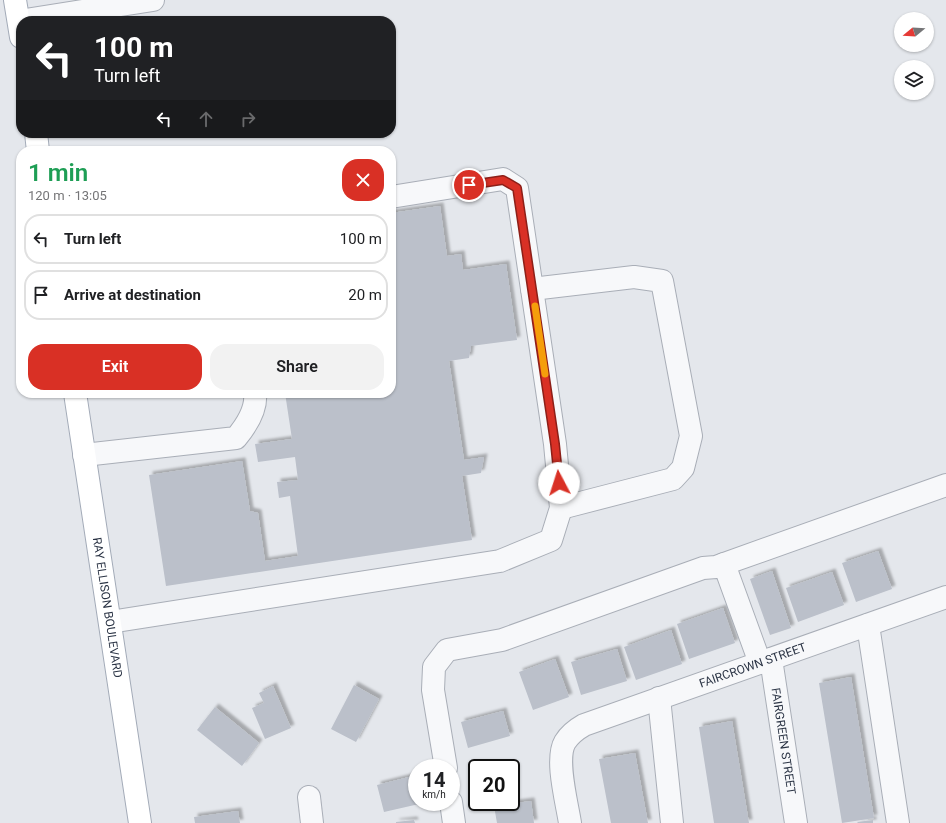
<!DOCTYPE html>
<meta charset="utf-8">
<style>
:root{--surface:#fff;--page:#f2f2f2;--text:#202124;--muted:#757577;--line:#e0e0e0;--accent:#d93025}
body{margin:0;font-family:Roboto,sans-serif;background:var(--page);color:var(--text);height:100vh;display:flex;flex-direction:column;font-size:15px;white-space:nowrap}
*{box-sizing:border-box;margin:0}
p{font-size:13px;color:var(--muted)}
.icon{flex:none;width:22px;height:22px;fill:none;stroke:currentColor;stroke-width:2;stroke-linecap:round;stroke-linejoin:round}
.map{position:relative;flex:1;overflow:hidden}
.panel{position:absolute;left:16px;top:146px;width:380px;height:252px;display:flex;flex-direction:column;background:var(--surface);border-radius:16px;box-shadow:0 1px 3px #0004}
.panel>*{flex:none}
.banner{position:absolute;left:16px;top:16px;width:380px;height:122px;border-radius:16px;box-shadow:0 1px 3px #0004;background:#202124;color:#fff;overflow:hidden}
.needle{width:26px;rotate:252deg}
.fabs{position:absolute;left:894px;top:12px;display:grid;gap:8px}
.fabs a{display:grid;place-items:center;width:40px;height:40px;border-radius:50%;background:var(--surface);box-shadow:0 1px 3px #0004;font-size:20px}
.speed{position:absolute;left:408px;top:759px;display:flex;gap:8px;font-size:20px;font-weight:700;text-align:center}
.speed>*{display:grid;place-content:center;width:52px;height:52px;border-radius:50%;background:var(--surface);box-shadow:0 1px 3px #0004;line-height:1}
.speed small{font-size:10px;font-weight:400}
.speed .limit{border:2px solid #111;border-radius:6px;background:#fff;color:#111}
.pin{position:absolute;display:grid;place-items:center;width:34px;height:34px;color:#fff;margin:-17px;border:2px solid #fff;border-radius:50%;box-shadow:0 1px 4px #0007}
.me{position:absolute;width:44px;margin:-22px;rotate:355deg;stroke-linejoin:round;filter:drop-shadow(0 0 3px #0008)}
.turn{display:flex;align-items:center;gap:14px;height:84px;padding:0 12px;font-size:18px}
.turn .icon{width:52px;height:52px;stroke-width:2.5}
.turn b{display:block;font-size:28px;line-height:34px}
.lanes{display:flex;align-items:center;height:38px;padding:0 12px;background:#0003;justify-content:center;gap:20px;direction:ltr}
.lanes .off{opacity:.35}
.round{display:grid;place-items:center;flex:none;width:42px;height:42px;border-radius:16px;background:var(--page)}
.headline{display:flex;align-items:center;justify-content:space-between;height:68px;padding:0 12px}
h1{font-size:24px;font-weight:600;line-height:30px;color:#1e9e55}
.primary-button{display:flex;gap:8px;margin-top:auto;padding:8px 12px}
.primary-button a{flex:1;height:46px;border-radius:16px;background:var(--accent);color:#fff;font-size:16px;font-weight:600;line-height:46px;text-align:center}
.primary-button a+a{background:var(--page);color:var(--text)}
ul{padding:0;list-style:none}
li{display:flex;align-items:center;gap:12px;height:50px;margin:0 8px 6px;padding:0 4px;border:2px solid var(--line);border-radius:16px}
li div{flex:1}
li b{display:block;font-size:15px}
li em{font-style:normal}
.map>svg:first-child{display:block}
.building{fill:#bbc0ca;filter:url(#shadow)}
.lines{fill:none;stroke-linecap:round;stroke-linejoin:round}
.minor-casing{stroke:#a9aeb7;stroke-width:24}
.major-casing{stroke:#a3abb8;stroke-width:24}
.minor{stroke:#f7f8fa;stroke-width:22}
.major{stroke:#fff;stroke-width:22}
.route-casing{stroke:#8d1f18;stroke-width:10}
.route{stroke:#d93025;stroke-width:7}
.slow{stroke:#f59e0b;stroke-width:7}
.labels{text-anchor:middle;stroke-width:3;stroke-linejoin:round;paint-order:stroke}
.street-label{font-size:12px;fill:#2b3445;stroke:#f4f6f9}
</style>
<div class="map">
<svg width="946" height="823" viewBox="0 0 946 823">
<defs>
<filter id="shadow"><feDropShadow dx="3.5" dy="-3.5" stdDeviation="1" flood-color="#0004"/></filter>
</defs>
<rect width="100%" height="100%" fill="#e4e7ec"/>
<path class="building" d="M440 206 447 256 461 254 463 270 506 264 517 340 471 346 469 358 449 361 464 460 484 457 481 473 462 476 472 540 166 586 149 475 242 461 250 511 258 513 265 561 298 556 290 496 279 498 277 482 298 480 295 457 258 462 255 444 292 439 285 393H391V213Z
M878 551 892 589 856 602 842 563Z
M772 571 791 628 770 635 750 579Z
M832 572 844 605 798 622 786 588Z
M723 608 735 643 689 659 677 624Z
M671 630 682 664 636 680 624 647Z
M617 649 627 681 581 695 571 662Z
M555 659 569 697 533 710 519 672Z
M851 677 874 818 842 823 819 683Z
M354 685 379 699 356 742 331 729Z
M273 686 291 728 265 739 252 708 264 703 259 693Z
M215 707 259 743 242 766 197 730Z
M503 711 510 736 468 748 461 722Z
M732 721 749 823H714L699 727Z
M635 753 648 823H611L599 759Z
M413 776 417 802 419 804 384 812 377 785Z
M531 801 534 823H497L494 806Z
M238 811 240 823H195L194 817Z
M414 820 415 823H396V822Z
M873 820V823H858L857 822Z"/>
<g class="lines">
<g class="minor-casing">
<g id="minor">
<path d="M19 21 153 0"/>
<path d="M532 289 634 277 662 281 691 436 683 468 673 479 561 508"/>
<path d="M84 455 236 438C246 426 257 409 255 393"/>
<path d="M724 564 946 485"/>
<path d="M110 622 500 561 551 540 561 508 555 444 517 188 503 179 391 197"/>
<path d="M868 625 898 823"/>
<path id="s1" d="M771 659 796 823"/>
<path d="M659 698 672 823"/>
<path d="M446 768 433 690 434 667 447 650 502 640 703 568 716 567 724 564 760 663"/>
<path d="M309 797 312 823"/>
<path d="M451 802 454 823"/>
<path id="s2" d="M570 823C567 803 555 759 565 742 570 734 577 729 584 725L946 597"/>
</g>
</g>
<g class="major-casing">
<g id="major">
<path d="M15 0 21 37"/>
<path d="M36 133 38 151"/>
<path id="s3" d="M75 393 140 823"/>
</g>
</g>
<use href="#minor" class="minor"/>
<use href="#major" class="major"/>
</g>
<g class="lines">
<g class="route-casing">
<path id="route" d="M469 185 503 180 517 188 555 444 559 483"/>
</g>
<use href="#route" class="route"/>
<path class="slow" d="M535 306 545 374"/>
</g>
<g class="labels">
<g class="street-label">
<text dy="4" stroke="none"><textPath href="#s3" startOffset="217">RAY ELLISON BOULEVARD</textPath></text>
<text dy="4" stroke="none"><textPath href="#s2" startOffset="287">FAIRCROWN STREET</textPath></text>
<text dy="4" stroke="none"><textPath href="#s1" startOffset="83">FAIRGREEN STREET</textPath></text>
</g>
</g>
</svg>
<div class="fabs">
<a><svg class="needle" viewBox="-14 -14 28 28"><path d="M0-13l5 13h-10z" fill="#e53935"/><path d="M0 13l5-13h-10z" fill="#757577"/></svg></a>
<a><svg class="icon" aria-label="layers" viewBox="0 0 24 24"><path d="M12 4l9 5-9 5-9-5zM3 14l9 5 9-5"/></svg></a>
</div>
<div class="speed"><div>14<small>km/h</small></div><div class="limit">20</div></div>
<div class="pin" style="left:469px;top:185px;background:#d93025"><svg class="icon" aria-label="arrive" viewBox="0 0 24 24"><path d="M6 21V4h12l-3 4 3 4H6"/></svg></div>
<svg class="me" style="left:559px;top:483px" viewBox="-20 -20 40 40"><circle r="19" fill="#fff"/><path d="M0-13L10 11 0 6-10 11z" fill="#d93025"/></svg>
<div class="banner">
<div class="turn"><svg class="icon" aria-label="left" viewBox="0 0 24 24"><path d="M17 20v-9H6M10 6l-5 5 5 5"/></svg><div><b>100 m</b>Turn left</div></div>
<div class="lanes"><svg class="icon" aria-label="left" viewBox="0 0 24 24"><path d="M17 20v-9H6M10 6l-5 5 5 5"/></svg><svg class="icon off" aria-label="ahead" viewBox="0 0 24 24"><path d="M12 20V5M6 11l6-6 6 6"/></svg><svg class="icon off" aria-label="right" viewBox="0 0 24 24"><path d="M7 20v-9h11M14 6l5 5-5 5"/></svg></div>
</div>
<section class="panel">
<div class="headline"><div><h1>1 min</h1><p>120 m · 13:05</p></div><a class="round" style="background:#d93025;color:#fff"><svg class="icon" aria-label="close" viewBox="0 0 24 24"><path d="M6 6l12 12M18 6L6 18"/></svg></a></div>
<ul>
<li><svg class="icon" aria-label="left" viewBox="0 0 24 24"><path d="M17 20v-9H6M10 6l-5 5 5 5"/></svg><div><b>Turn left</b></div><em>100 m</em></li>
<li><svg class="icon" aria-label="arrive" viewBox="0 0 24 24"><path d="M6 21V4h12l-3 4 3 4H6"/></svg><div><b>Arrive at destination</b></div><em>20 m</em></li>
</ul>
<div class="primary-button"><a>Exit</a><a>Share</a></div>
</section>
</div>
